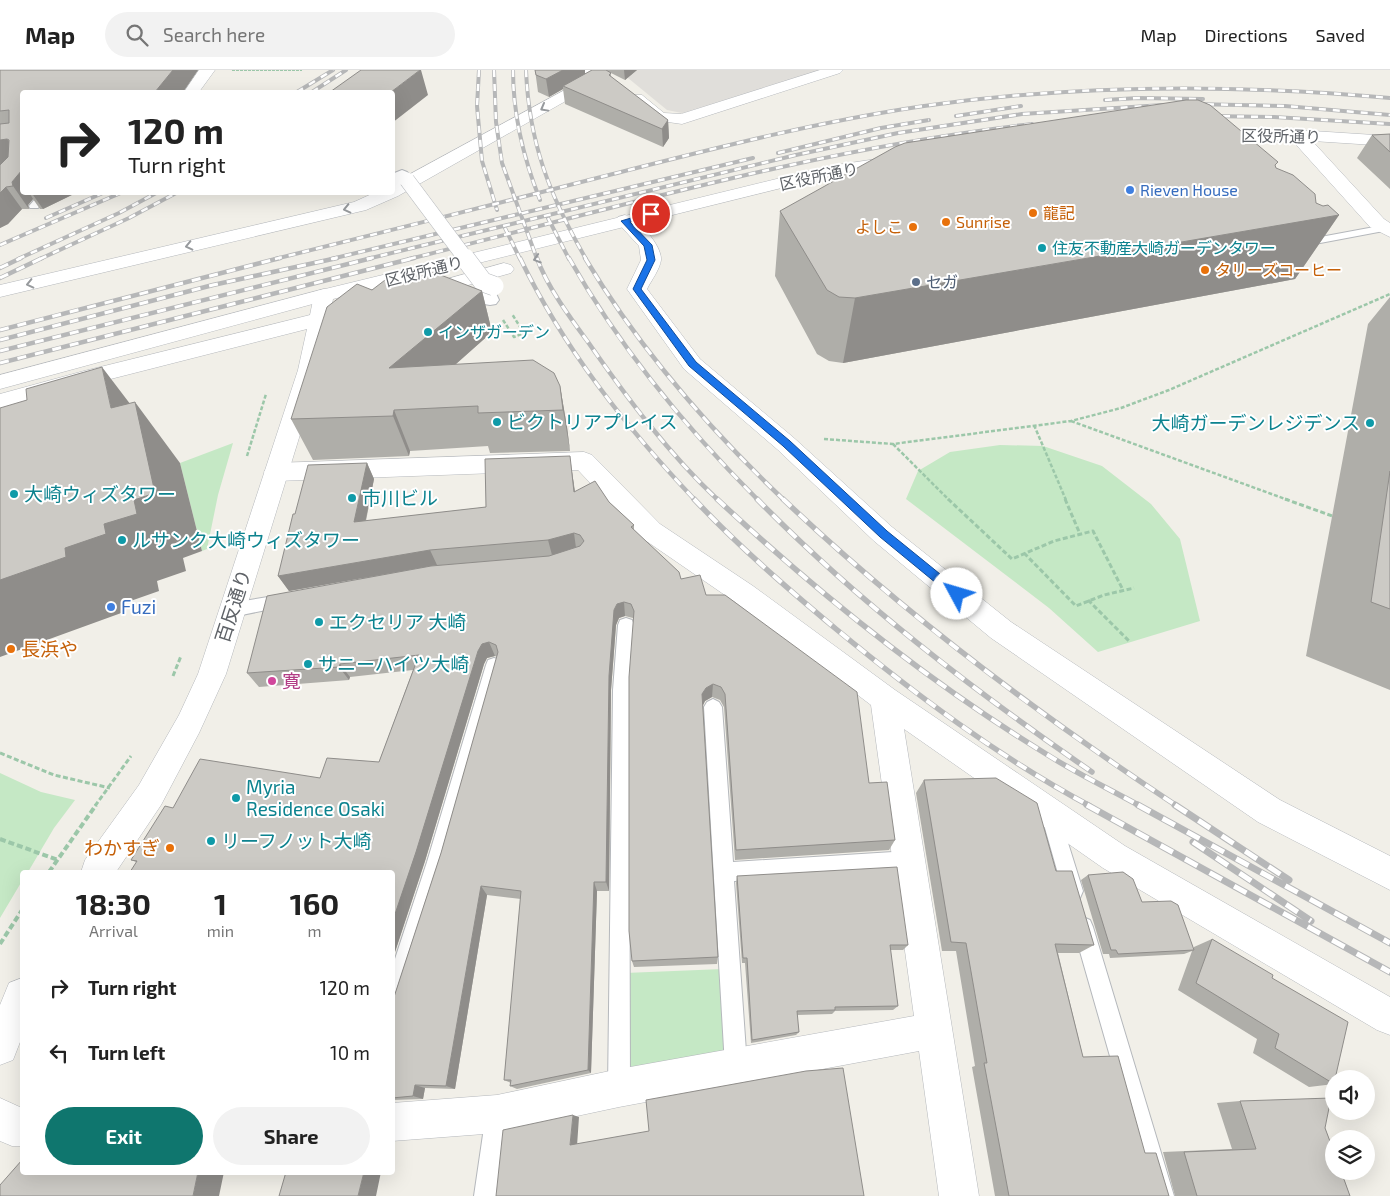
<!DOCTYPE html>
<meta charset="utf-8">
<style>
:root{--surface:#fff;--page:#f2f2f2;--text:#222;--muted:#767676;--line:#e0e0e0;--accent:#0f766e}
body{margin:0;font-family:"Exo 2","Noto Sans JP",sans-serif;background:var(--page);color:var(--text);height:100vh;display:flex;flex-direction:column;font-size:19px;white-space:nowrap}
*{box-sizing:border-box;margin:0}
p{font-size:16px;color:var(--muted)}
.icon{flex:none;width:28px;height:28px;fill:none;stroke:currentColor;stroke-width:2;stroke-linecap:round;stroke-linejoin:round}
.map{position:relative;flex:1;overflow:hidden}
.side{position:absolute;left:20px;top:800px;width:375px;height:305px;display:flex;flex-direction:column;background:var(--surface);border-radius:5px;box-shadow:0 5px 20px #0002}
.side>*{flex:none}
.hud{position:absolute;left:20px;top:20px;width:375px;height:105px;border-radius:5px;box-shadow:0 5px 20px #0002;background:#fff;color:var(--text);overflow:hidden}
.tools{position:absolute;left:1325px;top:1000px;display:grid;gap:10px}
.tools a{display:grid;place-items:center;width:50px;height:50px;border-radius:50%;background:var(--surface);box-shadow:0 5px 20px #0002;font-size:25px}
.pin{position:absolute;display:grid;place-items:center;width:42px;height:42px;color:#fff;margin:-21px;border:2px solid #fff;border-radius:50%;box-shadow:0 1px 5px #0007}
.me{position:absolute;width:55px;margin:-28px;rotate:309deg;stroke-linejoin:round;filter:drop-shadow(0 0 4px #0008)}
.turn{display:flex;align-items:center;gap:18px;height:105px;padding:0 25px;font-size:22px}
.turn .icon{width:65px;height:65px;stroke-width:2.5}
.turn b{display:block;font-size:35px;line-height:42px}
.eta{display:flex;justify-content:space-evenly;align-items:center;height:85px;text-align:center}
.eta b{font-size:30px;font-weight:700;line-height:35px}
.primary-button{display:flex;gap:10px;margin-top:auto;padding:10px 25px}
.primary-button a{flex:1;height:58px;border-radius:30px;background:var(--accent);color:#fff;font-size:20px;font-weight:700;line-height:58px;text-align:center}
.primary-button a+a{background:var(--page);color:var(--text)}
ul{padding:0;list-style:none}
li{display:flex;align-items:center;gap:15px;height:65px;padding:0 25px}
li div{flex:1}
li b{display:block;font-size:19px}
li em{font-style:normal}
header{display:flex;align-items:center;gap:30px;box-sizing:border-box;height:70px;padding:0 25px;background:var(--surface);border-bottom:1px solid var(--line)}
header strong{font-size:24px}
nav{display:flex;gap:28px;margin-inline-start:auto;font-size:18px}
.search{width:350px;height:45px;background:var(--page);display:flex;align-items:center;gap:12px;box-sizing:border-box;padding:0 18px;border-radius:28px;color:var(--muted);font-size:19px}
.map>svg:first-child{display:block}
.industrial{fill:#e0deda}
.green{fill:#c5e8c5}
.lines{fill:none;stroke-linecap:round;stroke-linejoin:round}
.service-casing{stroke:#b5b8bc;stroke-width:2}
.pedestrian-casing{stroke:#b5b8bc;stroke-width:2}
.minor-casing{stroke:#b5b8bc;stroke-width:1}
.tertiary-casing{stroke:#b5b8bc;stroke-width:1}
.path-far3{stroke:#9cc7a9;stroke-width:2;stroke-dasharray:3 1;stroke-linecap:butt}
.path-far2{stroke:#9cc7a9;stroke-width:2.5;stroke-dasharray:4 2;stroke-linecap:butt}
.path-far1{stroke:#9cc7a9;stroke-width:3;stroke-dasharray:5 2.5;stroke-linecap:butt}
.path{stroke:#9cc7a9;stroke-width:4;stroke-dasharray:6 3;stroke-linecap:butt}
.service{fill:#fff;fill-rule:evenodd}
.pedestrian{fill:#fff;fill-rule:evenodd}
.minor{fill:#fff;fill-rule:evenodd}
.tertiary{fill:#fff;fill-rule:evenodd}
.rail-far3-casing{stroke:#b6b7b8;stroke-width:4}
.rail-far2-casing{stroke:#b6b7b8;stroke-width:4.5}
.rail-far1-casing{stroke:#b6b7b8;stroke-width:5.5}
.rail-casing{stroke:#b6b7b8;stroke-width:7}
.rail-far3{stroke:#fff;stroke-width:2.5;stroke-dasharray:7;stroke-linecap:butt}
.rail-far2{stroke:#fff;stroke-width:3;stroke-dasharray:9;stroke-linecap:butt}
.rail-far1{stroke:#fff;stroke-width:4;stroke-dasharray:11;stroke-linecap:butt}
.rail{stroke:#fff;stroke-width:5;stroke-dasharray:14;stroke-linecap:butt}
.pedestrian-bridge-far1-casing{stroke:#b5b8bc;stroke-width:16;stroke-linecap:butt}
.pedestrian-bridge-casing{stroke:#b5b8bc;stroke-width:20;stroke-linecap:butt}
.pedestrian-bridge-far1{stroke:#fff;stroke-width:15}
.pedestrian-bridge{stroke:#fff;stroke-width:19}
.wall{fill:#afaea9}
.shaded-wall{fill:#8f8d8a}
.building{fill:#cccac5;stroke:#8f8d8a}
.oneway{stroke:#979a9d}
.route{fill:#1a73e8;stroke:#114b97}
.shop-dot{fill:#3f7fe0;stroke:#fff;stroke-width:2}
.food-dot{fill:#e8710a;stroke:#fff;stroke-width:2}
.culture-dot{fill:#0f9aa8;stroke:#fff;stroke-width:2}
.service-dot{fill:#5c6f8a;stroke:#fff;stroke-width:2}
.hotel-dot{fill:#d1479c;stroke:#fff;stroke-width:2}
.labels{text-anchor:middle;stroke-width:4;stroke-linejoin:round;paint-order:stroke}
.far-street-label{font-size:16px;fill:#5f6368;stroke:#fff}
.far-shop-label{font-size:16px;fill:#366cbe;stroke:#fff;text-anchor:start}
.far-food-label{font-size:16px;fill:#c56008;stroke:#fff;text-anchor:start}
.far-culture-label{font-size:16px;fill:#0d838f;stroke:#fff;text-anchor:start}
.far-service-label{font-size:16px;fill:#4e5e75;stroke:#fff;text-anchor:start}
.culture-label{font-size:19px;fill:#0d838f;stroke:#fff;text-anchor:start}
.street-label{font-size:19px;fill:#5f6368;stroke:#fff}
.shop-label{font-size:19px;fill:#366cbe;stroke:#fff;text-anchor:start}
.food-label{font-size:19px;fill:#c56008;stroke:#fff;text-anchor:start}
.hotel-label{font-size:19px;fill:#b23c85;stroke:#fff;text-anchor:start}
</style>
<header>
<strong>Map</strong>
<div class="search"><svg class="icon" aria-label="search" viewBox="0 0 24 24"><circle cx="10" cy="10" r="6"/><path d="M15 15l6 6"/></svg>Search here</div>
<nav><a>Map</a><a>Directions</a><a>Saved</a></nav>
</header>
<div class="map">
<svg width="1390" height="1126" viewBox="0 0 1390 1126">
<rect width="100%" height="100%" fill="#f1efe8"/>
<path class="industrial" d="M613 0H824L687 44 667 40 628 8Z"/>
<path class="green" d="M233 373 218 425 207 479 202 481 180 393Z
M1000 375 1043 376 1102 396 1151 434 1180 469 1200 551 1098 582 1049 538 906 429 918 401 950 382Z
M0 703 41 722 75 730 54 758 28 802H22V811L0 848Z
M723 899 728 988 624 1002 625 903Z"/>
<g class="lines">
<g class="service-casing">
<path id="service" d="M41 122H52L38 138H30L29 136Z
M1385 155 1389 156V160L1299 177 1293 174 1299 171Z
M286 524 292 525 294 530 292 535 286 536 232 547 226 545 224 540 226 535 232 533Z
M626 548 632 550 634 555 629 620 630 1018 627 1026 619 1029 611 1026 608 1018 613 620 618 555 620 550Z
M494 588 500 590 502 595 447 792 403 932 399 939 392 942V898L427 792 486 595 488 590Z
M713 629 719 632 722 637 733 792 909 781 916 784 919 791 916 798 909 801 734 811 747 996 744 1004 736 1007 728 1004 725 996 704 637 707 632Z
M1050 735 1057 738 1059 744 1083 821 1080 828 1073 831 1066 828 1063 821 1041 744 1043 738Z
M1083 847 1090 850 1093 857 1174 1126H1150L1073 857 1076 850Z
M497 1033 505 1036 508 1044 498 1126H474L486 1044 489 1036Z"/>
</g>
<g class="pedestrian-casing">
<path id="pedestrian" d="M402 100 407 102 415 110 412 113 407 115 400 112 392 114V104Z
M483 207 489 208 499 230 496 234 490 235 484 234 474 212 477 208Z"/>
</g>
<g class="minor-casing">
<path id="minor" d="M199 0H215L199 22H184Z
M820 0H843L840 3 682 54 654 50 628 28 630 25H642L664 43 681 44Z
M596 3 601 5 604 8 601 11 398 126 366 140 0 227V215L354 132 376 122H392V114Z
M1297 60 1303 61 1384 149 1390 153V167L1370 157 1291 69 1289 65 1291 61Z
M625 145C638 149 662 175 661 190 660 199 651 211 647 219L700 289 794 368 892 457 1011 552 1280 730 1390 786V820L1258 752 991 568 874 471 778 380 684 299 627 219 641 190 639 176 616 151 618 147Z
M324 219 331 221 334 225 331 229 0 319V305Z
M584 382 592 385 660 454 753 516 895 620 1125 776 1390 927V965L1377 960 1103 798 904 659 979 1126H939L919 981 619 1037 497 1063 392 1071V1033L497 1025 619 999 914 946 871 635 735 532 642 468 578 400 276 411 268 408 264 402 268 396 276 393Z
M0 1028 22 1038V1076H12L0 1071Z"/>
</g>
<g class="tertiary-casing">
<path id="tertiary" d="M579 0H602L610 5 607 8C599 10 585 7 579 0Z
M1297 60 1390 66V76L1297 70 1209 71 1203 70 1201 66 1203 62 1209 61Z
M897 86 903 87 906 91 903 95 830 106 333 229 331 239 342 240 345 245 342 250 329 253 320 300 226 604 199 663 161 735 116 802H81L85 790 139 715 179 645 198 604 298 300 307 259 87 315 0 340V324L84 301 310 245 314 225 317 221 830 96Z
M504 193 511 195 514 199 511 203 422 228 415 226 412 222 415 218Z
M22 908V967L13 990 0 995V935L9 913Z"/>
</g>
<path class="path-far3" d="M232 0H302"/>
<path class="path-far2" d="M503 250 514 267 524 263 512 244
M1071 351 1288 430
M1034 355 1066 430
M824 369 893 374 1071 351 1121 338 1169 320 1390 224
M893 374 949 430
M247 386 266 324"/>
<path class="path-far1" d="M948 429 1012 489 1054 471 1093 461 1123 520
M1065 429 1080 464
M1285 429 1335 447
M1024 483 1076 536 1104 525 1134 518
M1088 530 1130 572
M173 606 181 586
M0 683 54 705 110 718
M95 736 131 686"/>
<path class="path" d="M0 769 58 790
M49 802 96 735
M0 874 22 840"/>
<use href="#service" class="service"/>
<use href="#pedestrian" class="pedestrian"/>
<use href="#minor" class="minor"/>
<use href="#tertiary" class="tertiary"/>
<g class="rail-far3-casing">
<path id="rail-far3" d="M479 0 477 36 482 91 497 140
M494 0 496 52 502 93 537 189
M513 0C513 46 523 87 540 130
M526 0C529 74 550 126 586 189
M297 22 333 0
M312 22 346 0
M1105 30 1138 28 1203 29
M1193 34 1285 36 1390 45
M956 46 1021 36
M1209 46 1274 47 1390 54
M778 83 881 58 929 50
M46 148 105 122
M548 148 569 189
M505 158 520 189
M0 175 123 122
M18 189 119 143 158 122
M40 189 129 148 178 122
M275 189C384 162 492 135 601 107 708 80 815 52 924 36 1079 14 1234 14 1390 28
M331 189 753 88
M367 189 796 85 898 63 1022 44 1163 35
M409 189C615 138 820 78 1032 54"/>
</g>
<g class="rail-far2-casing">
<path id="rail-far2" d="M520 188C564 279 626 357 695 430
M537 188C546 215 571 249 588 272 627 328 669 384 718 430
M569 188C620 278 685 357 758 430
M585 188C639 278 708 358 784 430
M0 198 21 188
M0 208 42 188
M0 260 280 188
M0 270 213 215 337 188
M0 281 372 188
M0 293 414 188"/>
</g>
<g class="rail-far1-casing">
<path id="rail-far1" d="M694 429C738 476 787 518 836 559 916 625 999 687 1090 736
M717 429C820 525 931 614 1051 687 1080 705 1111 720 1140 736
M757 429C858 532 973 620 1092 702
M783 429C904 544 1038 644 1177 736"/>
</g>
<g class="rail-casing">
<path id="rail" d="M1087 735 1390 902
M1138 735 1390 873
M1175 735 1289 810
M1193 772 1311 851"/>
</g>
<use href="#rail-far3" class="rail-far3"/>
<use href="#rail-far2" class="rail-far2"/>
<use href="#rail-far1" class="rail-far1"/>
<use href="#rail" class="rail"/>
<g class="pedestrian-bridge-far1-casing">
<path id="pedestrian-bridge-far1" d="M407 110 466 189"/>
</g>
<g class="pedestrian-bridge-casing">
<path id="pedestrian-bridge" d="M465 188 483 212 494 216"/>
</g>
<use href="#pedestrian-bridge-far1" class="pedestrian-bridge-far1"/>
<use href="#pedestrian-bridge" class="pedestrian-bridge"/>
</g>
<path class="wall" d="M0 0H198L183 22H22V122H78L43 139H40L33 129 28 135 29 139H22L8 154 0 158Z
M535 0H585V4L592 0H637L625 10 607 1 611 3V7L668 50 669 68 663 77 565 34 563 19 549 27 538 22Z
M1390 64V119L1357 88 1372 65Z
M1275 96 1276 98 1316 133 1339 145 1295 209 843 293 829 291 817 284 775 206 780 141Z
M429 205 482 221 492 262 455 295 560 316 567 357 570 381 490 383 488 376 410 381 409 386 313 390 291 349 372 220Z
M1390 227V620L1306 586 1368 254Z
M367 393 374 409 366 451 486 437 572 402 575 421 609 432 634 455V460L681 509 706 525 869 713 895 770 889 780 735 790 724 637 720 630 712 627 705 631 703 635 718 887 717 894 634 897 632 891 634 550 633 548 625 546 619 548 616 555 611 620 609 821H597L591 1003 517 1019 510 1016 511 1013 504 1010 521 829 487 825 455 1019 425 1018 423 1029 392 1030V930L394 927 441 783 497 587 495 586 487 588 484 594 425 791 392 891V802L136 792 131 790 173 738 320 708 379 692 413 600 350 607 349 610 259 617 247 603 362 508 289 521 278 506 295 444Z
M924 710 1056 801 1094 875 1079 883H1058L1083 987 1144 1083 1169 1126H995L972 997 975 996 956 881H942L916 723Z
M1088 805 1142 832 1193 879 1194 877 1212 869 1272 908 1334 1014 1309 1017 1253 983 1257 969 1178 920 1192 881 1184 884 1110 888 1109 884H1103L1081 810Z
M737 806 908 875 903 880H890L898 936 893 940 835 941 832 944 797 945 799 962 796 965 751 973 745 893H742L736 813Z
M1240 1031 1325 1058 1350 1126H1175L1163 1082 1232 1079 1217 1033Z"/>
<path class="shaded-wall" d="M173 0H198L183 22H155Z
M420 0H421L428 25 392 53V22H391Z
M563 0H585V7L563 16V19L549 27 546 9Z
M624 0H637L625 10Z
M668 50 669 68 663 77 662 59Z
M7 69 22 91 0 108V70Z
M22 100V122H29L33 129 28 135 29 139 13 116 12 112Z
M6 117 22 139 8 154 0 158V123Z
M31 122H78L43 139Z
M1339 145 1295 209 843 293 855 228Z
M482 221 492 262 405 339 389 298Z
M102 297 137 343 135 332 180 393 202 481 183 488 186 501 157 511 159 521 122 534 124 542 0 587V510L65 478 104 454 134 430 111 338Z
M560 316 567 357 570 381 563 340Z
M394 340 410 381 409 386 393 346Z
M570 386 572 402 577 438 574 422Z
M367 393 374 409 362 468 354 452Z
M574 463 576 478 552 485 548 470Z
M430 480 437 495 289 521 278 506Z
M624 532 625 546 619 548 616 555 611 620 609 821 606 812 609 606 614 540 617 534Z
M489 572 495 586 487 588 484 594 425 791 392 891V853L478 581 482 574Z
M340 594 350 607 349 610 339 597Z
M713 614 712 627 705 631 702 637V624L706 618Z
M594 812 597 821 591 1003 588 1000Z
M481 816 487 825 455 1019 446 1016Z
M415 1015 425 1018 423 1029 413 1026Z
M573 1045 579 1047 577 1076 570 1075Z
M198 1102H224L219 1126H193Z
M364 1102H381L376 1126H358Z"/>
<path class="building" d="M0 0H173L155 22H22V100L12 112 13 116 6 117 0 123V95L8 87 9 70 7 69 0 70V54L9 53V40L0 41Z
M361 0H420L391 22H330Z
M535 0H563L546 9 536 5Z
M592 0H606L611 3 609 5 668 50 662 59 563 16Z
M1186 30H1198L1210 35 1278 92 1275 95 1276 98 1293 105 1315 124 1316 133 1323 136 1328 135 1339 145 855 228 839 227 827 220 780 141 895 77 905 73Z
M1390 64V82L1372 65Z
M417 200 429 205 433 202 482 221 389 298 533 290 554 303 560 316 563 340 478 343V336L394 340 393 346 291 349 327 237 357 214 372 220 389 207 402 212Z
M102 297 111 338 135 332 155 423 134 430 137 444 104 454 106 464 65 478 66 487 0 510V338L27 330 26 319Z
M570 386 574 422 595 411 609 432 634 455 631 457 679 502 681 509 700 505 706 525H725L857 622 869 713 887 712 895 770 736 780 725 624 721 617 713 614 706 618 702 624 718 887 632 891 629 861V607L634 541 631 534 624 532 617 534 614 540 609 606 606 812H594L588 1000 510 1016 511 1010H504L521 821 481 816 446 1016 415 1015 413 1026 392 1028V930L394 927 441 783 498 582 496 575 489 572 482 574 478 581 416 782 392 853V802H130L137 791 131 790 165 736 173 738 200 689 320 708 327 688 379 692 419 585 340 594 339 597 247 603 267 526 431 496 549 486 580 476 584 471 580 465 574 463 548 470 430 480 278 506 293 444H295L308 395 367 393 354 452 486 437 485 389Z
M1390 401V539L1371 532Z
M996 708 1037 733 1056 801H1072L1094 875 1055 874 1083 987 1118 986 1145 1083H1156L1169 1126H1009L984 993H987L966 873 951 872 924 710Z
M897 797 908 875H890L898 936 835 937V940L797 941 799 962 752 970 747 888H743L737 806Z
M1123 802 1133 809 1142 832 1171 831 1178 835 1194 880 1118 884 1116 880H1111L1088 805Z
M1212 869 1273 905 1272 908 1348 952 1335 1009H1334V1014L1275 978 1279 964 1196 913Z
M843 998 864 1126H496L503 1060 573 1045 570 1075 649 1061 646 1030 806 1001Z
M1331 1028 1325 1058 1334 1082V1101H1341L1350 1126H1197L1184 1082 1256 1079 1240 1031Z
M22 1090V1102H198L193 1126H0V1115Z
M286 1102H364L358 1126H279Z"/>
<defs><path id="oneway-chevron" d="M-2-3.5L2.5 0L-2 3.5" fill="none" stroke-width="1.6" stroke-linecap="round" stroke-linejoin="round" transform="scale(1.25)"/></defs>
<g class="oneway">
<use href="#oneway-chevron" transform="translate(544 38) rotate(151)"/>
<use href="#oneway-chevron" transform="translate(347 139) rotate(167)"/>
<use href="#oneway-chevron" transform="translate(189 176) rotate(167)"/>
<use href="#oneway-chevron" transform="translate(537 189) rotate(163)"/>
<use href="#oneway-chevron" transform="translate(30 214) rotate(167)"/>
</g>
<path class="route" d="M651 142 654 143V146L630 152 652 175 655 190 641 219 696 292 790 371 887 461 961 521 963 524 961 527H953L880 467 783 376 689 296 633 219 647 190 644 176 621 151Z"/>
<g class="shop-dot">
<circle cx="1130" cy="120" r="5"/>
<circle cx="111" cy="537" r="5"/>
</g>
<g class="food-dot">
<circle cx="1033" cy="143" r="5"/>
<circle cx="946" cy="152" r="5"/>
<circle cx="913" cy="157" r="5"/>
<circle cx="1205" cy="200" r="5"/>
<circle cx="11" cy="579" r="5"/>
<circle cx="170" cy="778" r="5"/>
</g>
<g class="culture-dot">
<circle cx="1042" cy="178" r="5"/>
<circle cx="428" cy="262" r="5"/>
<circle cx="497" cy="352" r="5"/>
<circle cx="1370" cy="353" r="5"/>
<circle cx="14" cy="424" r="5"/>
<circle cx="352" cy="428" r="5"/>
<circle cx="122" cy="470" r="5"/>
<circle cx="319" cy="552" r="5"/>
<circle cx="308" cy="594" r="5"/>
<circle cx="236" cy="728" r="5"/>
<circle cx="211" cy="771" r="5"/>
</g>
<circle class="service-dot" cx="916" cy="212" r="5"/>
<circle class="hotel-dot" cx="272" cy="611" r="5"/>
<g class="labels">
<g class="far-street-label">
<text transform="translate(1281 66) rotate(1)" y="6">区役所通り</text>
<text transform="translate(819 106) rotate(-12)" y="6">区役所通り</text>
<text transform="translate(424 201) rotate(-14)" y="6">区役所通り</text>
</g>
<g class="far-shop-label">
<text x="1140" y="126">Rieven House</text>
</g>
<g class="far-food-label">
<text x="1043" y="149">龍記</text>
<text x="956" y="158">Sunrise</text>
<text x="903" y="163" text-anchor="end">よしこ</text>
<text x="1215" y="206">タリーズコーヒー</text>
</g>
<g class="far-culture-label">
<text x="1052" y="184">住友不動産大崎ガーデンタワー</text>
<text x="438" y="268">インザガーデン</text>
</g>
<g class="far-service-label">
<text x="926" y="218">セガ</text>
</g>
<g class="culture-label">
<text x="507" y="359">ビクトリアプレイス</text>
<text x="1360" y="360" text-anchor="end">大崎ガーデンレジデンス</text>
<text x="24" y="431">大崎ウィズタワー</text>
<text x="362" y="435">市川ビル</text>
<text x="132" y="477">ルサンク大崎ウィズタワー</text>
<text x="329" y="559">エクセリア 大崎</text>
<text x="318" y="601">サニーハイツ大崎</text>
<text x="246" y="724">Myria<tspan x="246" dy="22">Residence Osaki</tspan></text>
<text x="221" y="778">リーフノット大崎</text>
</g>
<g class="street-label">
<text transform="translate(233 536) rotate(-72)" y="7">百反通り</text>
</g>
<g class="shop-label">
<text x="121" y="544">Fuzi</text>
</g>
<g class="food-label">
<text x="21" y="586">長浜や</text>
<text x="160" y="785" text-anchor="end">わかすぎ</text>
</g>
<g class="hotel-label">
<text x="282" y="618">寛</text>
</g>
</g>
</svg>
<div class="tools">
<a><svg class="icon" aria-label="sound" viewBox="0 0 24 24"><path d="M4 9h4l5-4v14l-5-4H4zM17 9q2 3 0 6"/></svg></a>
<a><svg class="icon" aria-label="layers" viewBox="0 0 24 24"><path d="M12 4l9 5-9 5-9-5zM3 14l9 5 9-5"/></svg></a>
</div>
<div class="pin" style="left:651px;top:144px;background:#d93025"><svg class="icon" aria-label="arrive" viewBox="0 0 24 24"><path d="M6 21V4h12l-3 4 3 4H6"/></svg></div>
<svg class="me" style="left:957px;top:524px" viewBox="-20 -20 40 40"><circle r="19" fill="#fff"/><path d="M0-13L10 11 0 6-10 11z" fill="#1a73e8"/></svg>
<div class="hud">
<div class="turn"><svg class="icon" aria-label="right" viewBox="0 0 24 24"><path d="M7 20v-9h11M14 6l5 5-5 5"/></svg><div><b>120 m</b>Turn right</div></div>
</div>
<section class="side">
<div class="eta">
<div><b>18:30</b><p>Arrival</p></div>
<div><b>1</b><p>min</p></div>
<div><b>160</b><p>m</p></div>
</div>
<ul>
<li><svg class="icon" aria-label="right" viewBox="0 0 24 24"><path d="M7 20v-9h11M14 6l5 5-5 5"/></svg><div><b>Turn right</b></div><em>120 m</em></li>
<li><svg class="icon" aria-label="left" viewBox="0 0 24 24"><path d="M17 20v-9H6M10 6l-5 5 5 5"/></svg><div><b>Turn left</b></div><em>10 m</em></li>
</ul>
<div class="primary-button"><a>Exit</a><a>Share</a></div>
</section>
</div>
